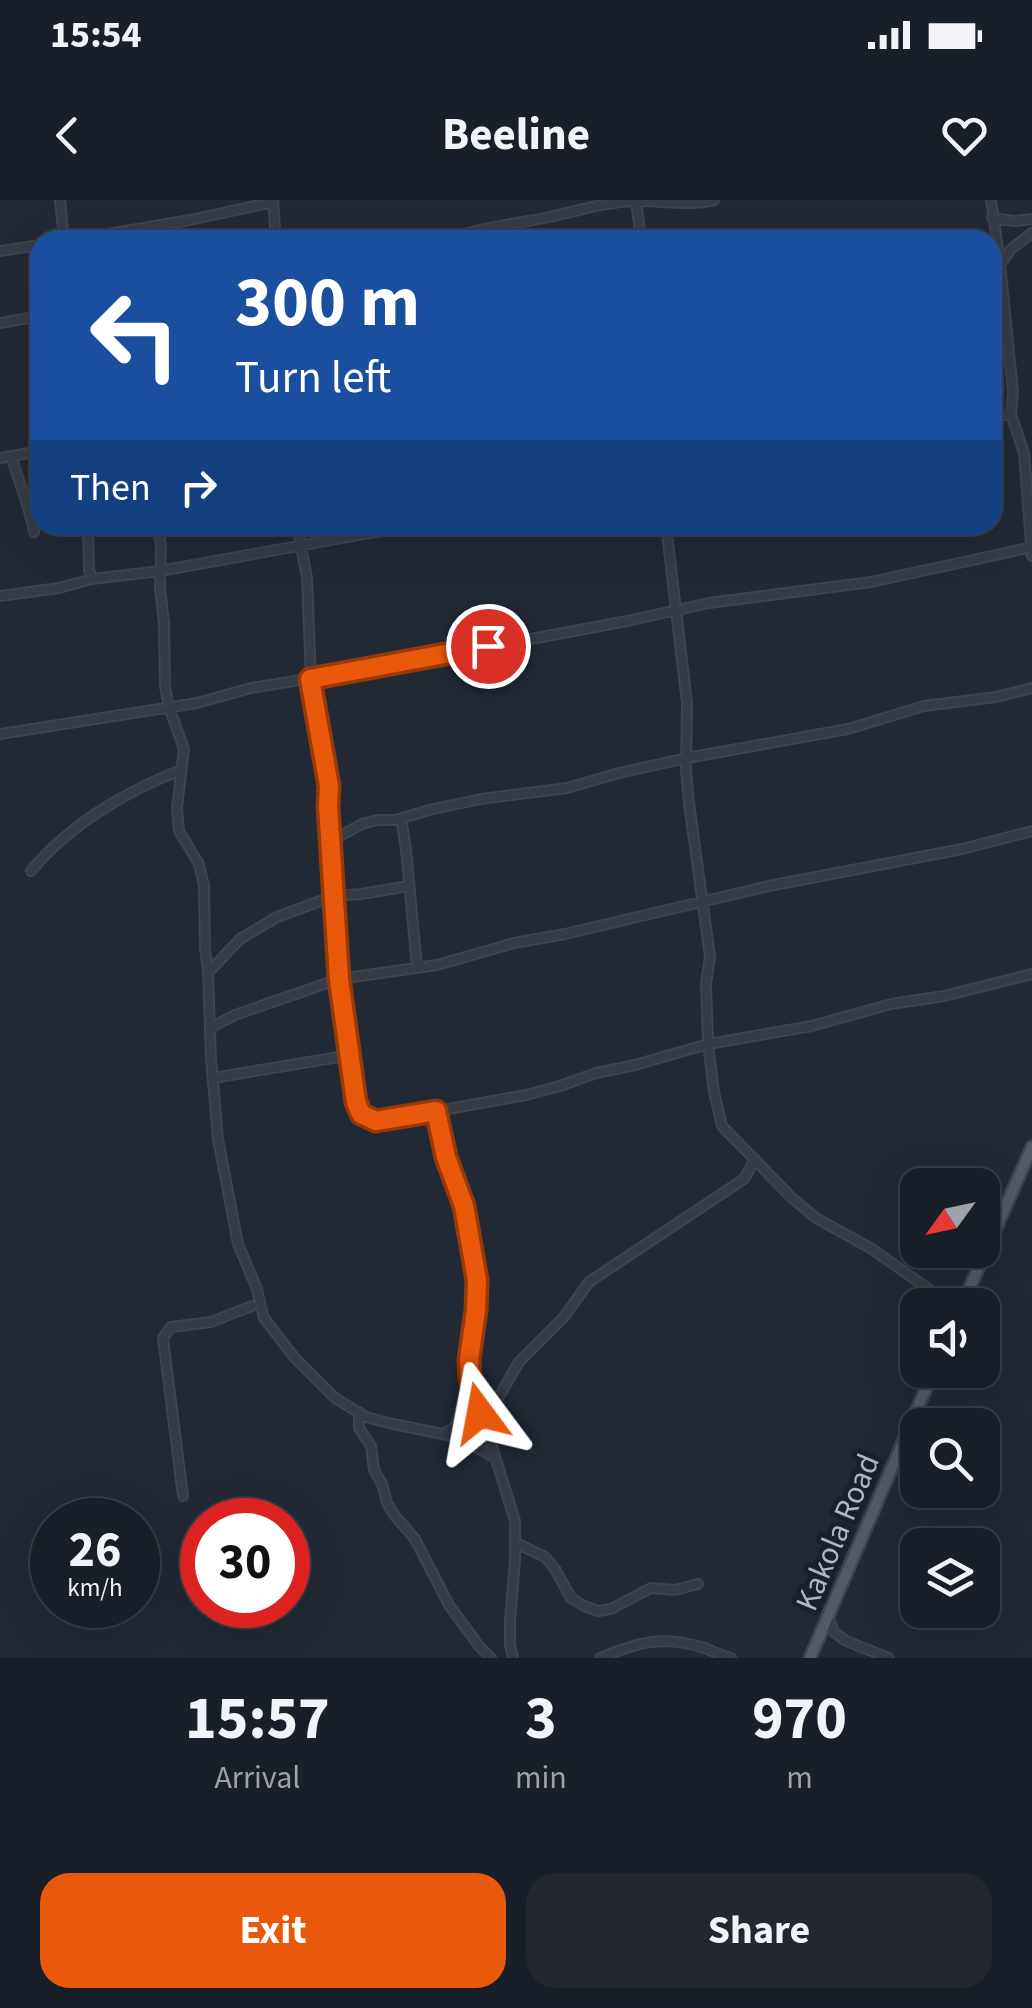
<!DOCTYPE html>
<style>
:root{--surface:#191f28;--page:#222730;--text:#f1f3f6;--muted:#9fa2a8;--line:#373d45;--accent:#ea580c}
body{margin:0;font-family:"Source Sans 3",sans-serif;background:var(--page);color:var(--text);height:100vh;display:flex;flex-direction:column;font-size:38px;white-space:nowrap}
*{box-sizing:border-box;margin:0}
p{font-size:32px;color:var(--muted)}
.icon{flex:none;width:55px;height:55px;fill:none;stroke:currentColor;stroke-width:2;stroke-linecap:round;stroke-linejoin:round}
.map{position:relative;height:1458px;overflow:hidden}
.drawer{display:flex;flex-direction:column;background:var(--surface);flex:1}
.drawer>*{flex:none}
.banner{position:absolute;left:30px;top:30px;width:972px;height:305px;border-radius:30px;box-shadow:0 10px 40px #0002,0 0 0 2px var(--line);background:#1a4fa0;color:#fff;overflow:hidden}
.needle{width:65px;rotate:237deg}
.tools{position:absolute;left:900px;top:968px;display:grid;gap:20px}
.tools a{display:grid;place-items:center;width:100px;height:100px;border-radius:20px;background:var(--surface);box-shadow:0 10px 40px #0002,0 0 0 2px var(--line);font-size:50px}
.speed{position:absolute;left:30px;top:1298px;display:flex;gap:20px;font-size:50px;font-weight:700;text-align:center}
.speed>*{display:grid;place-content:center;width:130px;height:130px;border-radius:50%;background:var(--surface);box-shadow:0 10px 40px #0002,0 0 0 2px var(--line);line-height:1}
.speed small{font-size:25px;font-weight:400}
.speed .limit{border:15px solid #d22;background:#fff;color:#111}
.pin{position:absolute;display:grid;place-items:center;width:85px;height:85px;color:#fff;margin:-42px;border:5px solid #fff;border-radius:50%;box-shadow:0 2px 10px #0007}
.me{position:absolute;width:110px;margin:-55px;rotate:347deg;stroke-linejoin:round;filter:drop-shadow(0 0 8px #0008)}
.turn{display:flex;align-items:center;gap:35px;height:210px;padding:0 40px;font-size:45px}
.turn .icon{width:130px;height:130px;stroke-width:2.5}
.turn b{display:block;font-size:70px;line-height:85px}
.then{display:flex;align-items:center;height:95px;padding:0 40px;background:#0003;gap:20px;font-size:38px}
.eta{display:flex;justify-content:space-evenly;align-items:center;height:170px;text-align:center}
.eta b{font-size:60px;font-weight:700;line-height:70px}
.cta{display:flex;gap:20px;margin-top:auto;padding:20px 40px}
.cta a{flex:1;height:115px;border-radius:30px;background:var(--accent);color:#fff;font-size:40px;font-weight:700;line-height:115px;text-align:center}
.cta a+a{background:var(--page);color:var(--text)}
.status{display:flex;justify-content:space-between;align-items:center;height:70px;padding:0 50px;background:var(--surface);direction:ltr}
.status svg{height:28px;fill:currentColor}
header{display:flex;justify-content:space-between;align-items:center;height:130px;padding:0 40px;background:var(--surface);font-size:45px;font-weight:700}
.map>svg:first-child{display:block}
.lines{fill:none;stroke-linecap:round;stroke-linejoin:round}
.minor-casing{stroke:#3d444f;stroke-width:12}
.major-casing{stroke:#3d444f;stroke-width:15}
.minor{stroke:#343b45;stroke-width:8}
.major{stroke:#525a66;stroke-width:10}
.route-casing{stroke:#983908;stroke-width:25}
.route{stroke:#ea580c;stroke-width:18}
.labels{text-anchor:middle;stroke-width:10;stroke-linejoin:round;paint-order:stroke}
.street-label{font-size:32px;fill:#aeb6c2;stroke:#19202a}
</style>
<div class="status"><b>15:54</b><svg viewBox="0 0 49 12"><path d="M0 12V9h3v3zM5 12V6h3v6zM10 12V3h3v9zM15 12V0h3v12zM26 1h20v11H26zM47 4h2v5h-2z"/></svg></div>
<header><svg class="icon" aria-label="back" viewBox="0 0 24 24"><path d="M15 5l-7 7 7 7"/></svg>Beeline<svg class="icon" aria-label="heart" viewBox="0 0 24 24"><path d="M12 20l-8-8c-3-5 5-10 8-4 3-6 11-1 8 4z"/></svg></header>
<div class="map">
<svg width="1032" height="1458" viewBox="0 0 1032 1458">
<rect width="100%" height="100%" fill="#212935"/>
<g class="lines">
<g class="minor-casing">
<path id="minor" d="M60 0 64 40
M273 0 276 40
M636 0 641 40
M991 0 1000 62 1013 192 1011 214 1024 253 1032 356
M992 18 1015 21 1032 19
M73 40 190 20 273 2
M449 40C480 27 516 24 549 17 578 11 605 2 635 1 660 0 689 7 714 0
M0 51 40 45
M992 77 1011 49 1032 33
M0 123 40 116
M992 218 1011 214
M11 256C19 282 29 305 34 332
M0 258 40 251
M88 325 89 370 92 379
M158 325 161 346 160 389 164 423 165 486 169 507 184 549 177 608 179 631 199 664 204 686 205 748 208 770 211 859 218 939 238 1044 257 1089 261 1107 264 1118 295 1158 335 1198 366 1217 393 1224 457 1237 494 1257
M297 325 307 378 311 479 329 586 328 606 339 779 354 892C358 909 362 921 381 921L526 895 560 886 596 873 635 865 708 844 812 826 891 804 944 796 1032 774
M666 325 687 503 686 570 689 603 710 757 706 783 708 844 714 892 722 926 792 998 816 1018 872 1049 951 1105
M0 396 59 388 92 379 160 371 414 325
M0 534 197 503 251 488 388 466 627 421 709 403 871 382 1032 347
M401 619 406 649 417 768
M331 641 362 624 377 620H396L429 610 481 599 567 588 619 573 687 558 848 529 924 506 996 497 1032 488
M31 671C69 625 126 591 181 570
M208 773 240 739 277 717 334 696 361 694 409 686
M210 828 235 815 339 779 437 765 514 743 565 734 769 686 962 649 1032 631
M213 878 351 855
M436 911 446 957 464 1006 477 1080 469 1160 471 1178 515 1321V1361L510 1421V1444L513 1458
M359 1212V1228L371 1246 374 1270 382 1284 387 1303 395 1316 415 1339 449 1405 479 1446 491 1458
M455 1228 470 1180
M443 1234 480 1213 497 1200 519 1162 564 1117 589 1082 744 979 755 959
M183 1296 163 1138 171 1127 211 1122 252 1106
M516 1343 545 1357 555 1369 571 1398 584 1406 598 1411 611 1409 651 1388 675 1390 698 1384
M828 1416 834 1432 846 1441 889 1458
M600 1458C636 1443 662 1435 701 1447 711 1450 720 1455 731 1458"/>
</g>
<g class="major-casing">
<path id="major" d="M962 1105 1032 947
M810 1458 934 1170"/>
</g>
<use href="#minor" class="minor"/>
<use href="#major" class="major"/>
</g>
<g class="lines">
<g class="route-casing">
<path id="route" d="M480 1213 470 1178 469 1160 476 1110 477 1080 464 1006 446 957 436 911 376 921 361 914 356 902 339 779 328 606 329 586 310 479 488 446"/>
</g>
<use href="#route" class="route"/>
</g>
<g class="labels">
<g class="street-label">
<text transform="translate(837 1332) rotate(-67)" y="11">Kakola Road</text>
</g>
</g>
</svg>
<div class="tools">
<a><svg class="needle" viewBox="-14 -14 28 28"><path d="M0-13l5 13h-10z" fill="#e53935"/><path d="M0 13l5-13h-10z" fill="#9fa2a8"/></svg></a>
<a><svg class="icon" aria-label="sound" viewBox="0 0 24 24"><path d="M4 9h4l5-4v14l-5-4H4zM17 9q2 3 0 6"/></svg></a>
<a><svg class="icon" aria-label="search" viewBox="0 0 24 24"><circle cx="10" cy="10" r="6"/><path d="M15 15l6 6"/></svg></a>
<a><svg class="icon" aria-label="layers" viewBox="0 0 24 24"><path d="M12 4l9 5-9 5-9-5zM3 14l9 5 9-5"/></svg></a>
</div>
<div class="speed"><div>26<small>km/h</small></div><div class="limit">30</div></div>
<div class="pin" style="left:488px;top:446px;background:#d93025"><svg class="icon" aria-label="arrive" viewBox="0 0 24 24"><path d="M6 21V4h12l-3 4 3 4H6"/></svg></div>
<svg class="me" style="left:480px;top:1213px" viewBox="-20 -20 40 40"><path d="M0-17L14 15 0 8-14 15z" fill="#ea580c" stroke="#fff" stroke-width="4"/></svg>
<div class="banner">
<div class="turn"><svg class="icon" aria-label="left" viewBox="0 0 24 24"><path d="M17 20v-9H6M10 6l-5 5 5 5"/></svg><div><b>300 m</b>Turn left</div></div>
<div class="then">Then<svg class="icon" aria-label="right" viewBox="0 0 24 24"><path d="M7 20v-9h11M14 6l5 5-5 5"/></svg></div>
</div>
</div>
<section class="drawer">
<div class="eta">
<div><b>15:57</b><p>Arrival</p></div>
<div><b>3</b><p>min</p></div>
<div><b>970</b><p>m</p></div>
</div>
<div class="cta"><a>Exit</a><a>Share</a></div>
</section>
